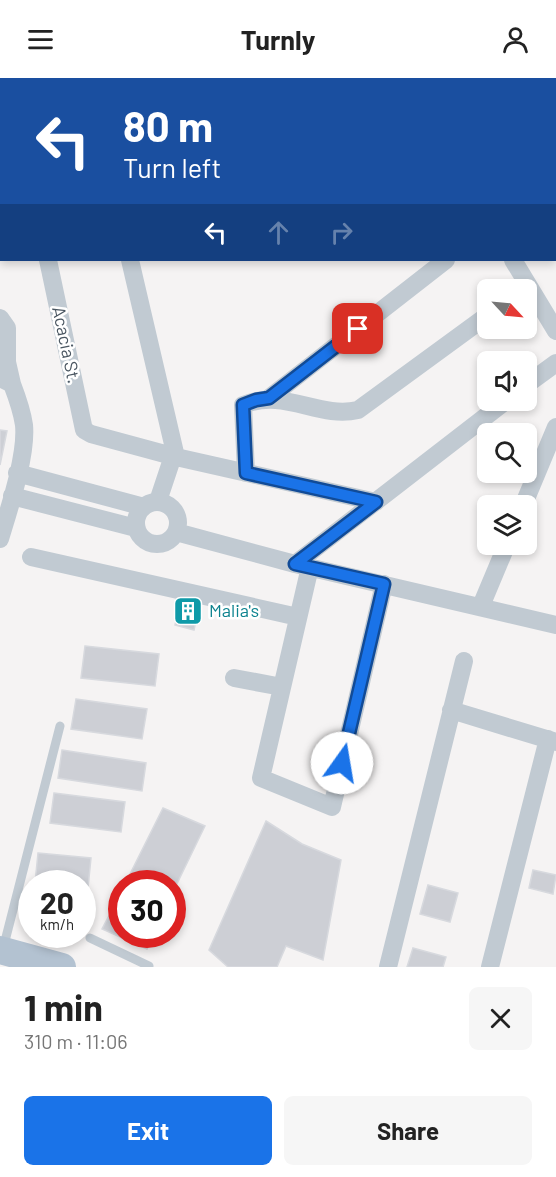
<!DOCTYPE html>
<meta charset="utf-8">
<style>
:root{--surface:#fff;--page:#f6f6f6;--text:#222;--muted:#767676;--accent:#1a73e8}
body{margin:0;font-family:Barlow,sans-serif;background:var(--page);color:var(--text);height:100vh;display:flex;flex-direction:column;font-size:22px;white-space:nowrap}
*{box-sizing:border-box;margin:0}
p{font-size:20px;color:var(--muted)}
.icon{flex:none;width:33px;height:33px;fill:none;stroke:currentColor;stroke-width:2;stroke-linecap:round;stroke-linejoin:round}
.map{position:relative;height:889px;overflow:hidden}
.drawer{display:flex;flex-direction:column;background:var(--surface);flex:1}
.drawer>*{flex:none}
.banner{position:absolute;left:0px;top:0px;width:556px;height:183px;box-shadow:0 3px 9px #0003;background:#1a4fa0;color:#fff;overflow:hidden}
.needle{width:39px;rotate:116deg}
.buttons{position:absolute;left:477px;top:201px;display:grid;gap:12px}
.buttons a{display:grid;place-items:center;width:60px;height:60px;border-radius:9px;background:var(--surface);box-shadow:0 3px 9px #0003;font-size:30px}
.speed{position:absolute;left:18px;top:792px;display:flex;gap:12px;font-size:30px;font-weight:700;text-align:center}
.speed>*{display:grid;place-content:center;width:78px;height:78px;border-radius:50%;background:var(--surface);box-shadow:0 3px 9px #0003;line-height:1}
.speed small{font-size:15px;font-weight:400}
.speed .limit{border:9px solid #d22;background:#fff;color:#111}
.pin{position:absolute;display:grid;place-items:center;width:51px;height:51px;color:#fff;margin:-26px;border-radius:12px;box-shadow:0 3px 9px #0006}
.me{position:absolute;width:66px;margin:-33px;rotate:13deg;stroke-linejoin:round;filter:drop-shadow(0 0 4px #0008)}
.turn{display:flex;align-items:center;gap:21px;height:126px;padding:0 24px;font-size:27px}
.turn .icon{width:78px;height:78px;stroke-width:2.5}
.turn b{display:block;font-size:42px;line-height:51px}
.lanes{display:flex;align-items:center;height:57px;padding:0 24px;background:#0003;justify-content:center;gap:30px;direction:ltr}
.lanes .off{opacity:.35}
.round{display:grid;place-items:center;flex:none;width:63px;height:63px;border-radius:9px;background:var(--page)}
.summary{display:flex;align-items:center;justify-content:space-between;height:102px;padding:0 24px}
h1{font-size:36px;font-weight:700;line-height:45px}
.button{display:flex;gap:12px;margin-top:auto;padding:12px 24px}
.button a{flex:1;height:69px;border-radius:9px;background:var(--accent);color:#fff;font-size:24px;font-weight:700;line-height:69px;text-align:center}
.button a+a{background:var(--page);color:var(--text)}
header{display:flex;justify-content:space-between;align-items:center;height:78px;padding:0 24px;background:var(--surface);font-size:27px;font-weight:700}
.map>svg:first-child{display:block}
.building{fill:#cdcfd5;stroke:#d7d9de;stroke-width:1.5}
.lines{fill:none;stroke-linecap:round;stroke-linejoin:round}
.lane{stroke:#c1cad2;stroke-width:9}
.street{stroke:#c1cad2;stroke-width:18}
.primary{stroke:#b3c2d1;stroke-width:28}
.route-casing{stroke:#114b97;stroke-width:15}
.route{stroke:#1a73e8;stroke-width:10}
.labels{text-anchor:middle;stroke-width:5;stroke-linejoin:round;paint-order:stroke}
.street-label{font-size:18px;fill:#4a5661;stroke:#fff}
.culture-label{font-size:18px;fill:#0d838f;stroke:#fff;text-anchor:start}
</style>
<header><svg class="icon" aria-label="menu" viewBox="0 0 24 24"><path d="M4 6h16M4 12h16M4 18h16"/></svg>Turnly<svg class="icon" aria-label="person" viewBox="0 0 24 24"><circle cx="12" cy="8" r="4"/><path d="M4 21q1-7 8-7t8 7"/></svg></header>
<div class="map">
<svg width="556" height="889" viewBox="0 0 556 889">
<rect width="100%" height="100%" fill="#f5f3f3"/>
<path class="building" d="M0 352 7 353 0 387Z
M183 515 201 519 194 552 175 547Z
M85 568 159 576 155 608 81 600Z
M76 621 147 631 142 661 71 651Z
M62 672 146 685 142 713 58 700Z
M54 715 125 724 121 754 50 745Z
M163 730 205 748 172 816V806H125Z
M266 743 302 766 341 782 323 882 286 868 277 889H228L209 872Z
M38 775 91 780 88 810H82V806L35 805Z
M533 792 556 797 553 816 529 810Z
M428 807 458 815 450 844 420 836Z
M122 813V856H154L147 871 102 851Z
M32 816V844L22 840Z
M413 870 446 879 443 889H407Z"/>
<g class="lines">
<path class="lane" d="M90 860 149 888
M3 871 60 648"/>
<path class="street" d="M0 0 2 4
M78 0 79 2
M141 2 144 0
M264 2V0
M286 2 288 0
M555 24H556
M0 149 2 148
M48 182 84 352 91 356 176 379 376 424
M130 182 176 379 171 384 158 423
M513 182 556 253
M0 240 7 250V284L12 306
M0 300 12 306C17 319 22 333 24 347 27 377 9 431 0 461
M526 307 556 285
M269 320 446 182
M17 395 144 429
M246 395 243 327C285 310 318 341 358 332L488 237
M12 418 136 450
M136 445a21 21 0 1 1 42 0a21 21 0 1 1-42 0Z
M523 428 556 349
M176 454 295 486 556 547
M31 479 298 539
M295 486 507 322
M310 489 261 700 332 729 384 506
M481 528 507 466
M234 600 282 609
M451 632 556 664
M388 889 464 583
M490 889 548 661"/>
<path class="primary" d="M0 872 62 889"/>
</g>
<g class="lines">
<g class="route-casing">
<path id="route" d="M342 685 384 506 295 486 376 424 246 395 243 327 256 322 269 320 358 251"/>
</g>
<use href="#route" class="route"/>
</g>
<defs>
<g id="building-square" transform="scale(1.5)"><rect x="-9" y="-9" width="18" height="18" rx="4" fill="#0f9aa8" stroke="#fff"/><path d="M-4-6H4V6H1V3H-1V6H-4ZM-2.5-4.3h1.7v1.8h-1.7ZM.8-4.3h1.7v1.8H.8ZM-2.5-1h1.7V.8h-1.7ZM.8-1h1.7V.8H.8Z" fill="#fff"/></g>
</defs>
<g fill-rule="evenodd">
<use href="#building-square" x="188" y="533"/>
</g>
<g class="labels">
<g class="street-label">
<text transform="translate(66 267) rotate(78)" y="6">Acacia St.</text>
</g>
<g class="culture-label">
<text x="209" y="539">Malia's</text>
</g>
</g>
</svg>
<div class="buttons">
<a><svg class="needle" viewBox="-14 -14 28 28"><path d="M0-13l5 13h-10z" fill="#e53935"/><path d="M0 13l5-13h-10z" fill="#767676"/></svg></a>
<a><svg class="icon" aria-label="sound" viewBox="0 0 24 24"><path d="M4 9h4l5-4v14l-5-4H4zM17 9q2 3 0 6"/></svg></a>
<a><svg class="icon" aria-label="search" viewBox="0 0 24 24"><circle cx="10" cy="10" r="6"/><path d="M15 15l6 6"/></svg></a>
<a><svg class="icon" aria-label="layers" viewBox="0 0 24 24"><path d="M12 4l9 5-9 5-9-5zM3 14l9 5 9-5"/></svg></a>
</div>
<div class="speed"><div>20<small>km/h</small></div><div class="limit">30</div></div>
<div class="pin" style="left:358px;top:251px;background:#d93025"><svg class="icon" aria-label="arrive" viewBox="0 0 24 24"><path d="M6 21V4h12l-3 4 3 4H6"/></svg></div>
<svg class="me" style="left:342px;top:685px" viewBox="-20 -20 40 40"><circle r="19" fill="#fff"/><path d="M0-13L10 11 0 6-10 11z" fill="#1a73e8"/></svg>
<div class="banner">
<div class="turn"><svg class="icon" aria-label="left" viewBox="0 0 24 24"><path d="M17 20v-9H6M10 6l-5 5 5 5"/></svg><div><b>80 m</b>Turn left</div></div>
<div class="lanes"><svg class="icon" aria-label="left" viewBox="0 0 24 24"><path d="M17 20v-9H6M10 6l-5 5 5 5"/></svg><svg class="icon off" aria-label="ahead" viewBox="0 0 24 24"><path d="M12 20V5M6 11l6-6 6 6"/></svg><svg class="icon off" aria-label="right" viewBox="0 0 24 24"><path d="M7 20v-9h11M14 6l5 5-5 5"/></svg></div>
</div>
</div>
<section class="drawer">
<div class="summary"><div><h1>1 min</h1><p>310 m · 11:06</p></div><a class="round"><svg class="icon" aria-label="close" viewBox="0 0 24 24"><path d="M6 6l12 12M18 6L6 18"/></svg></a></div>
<div class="button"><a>Exit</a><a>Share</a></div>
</section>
